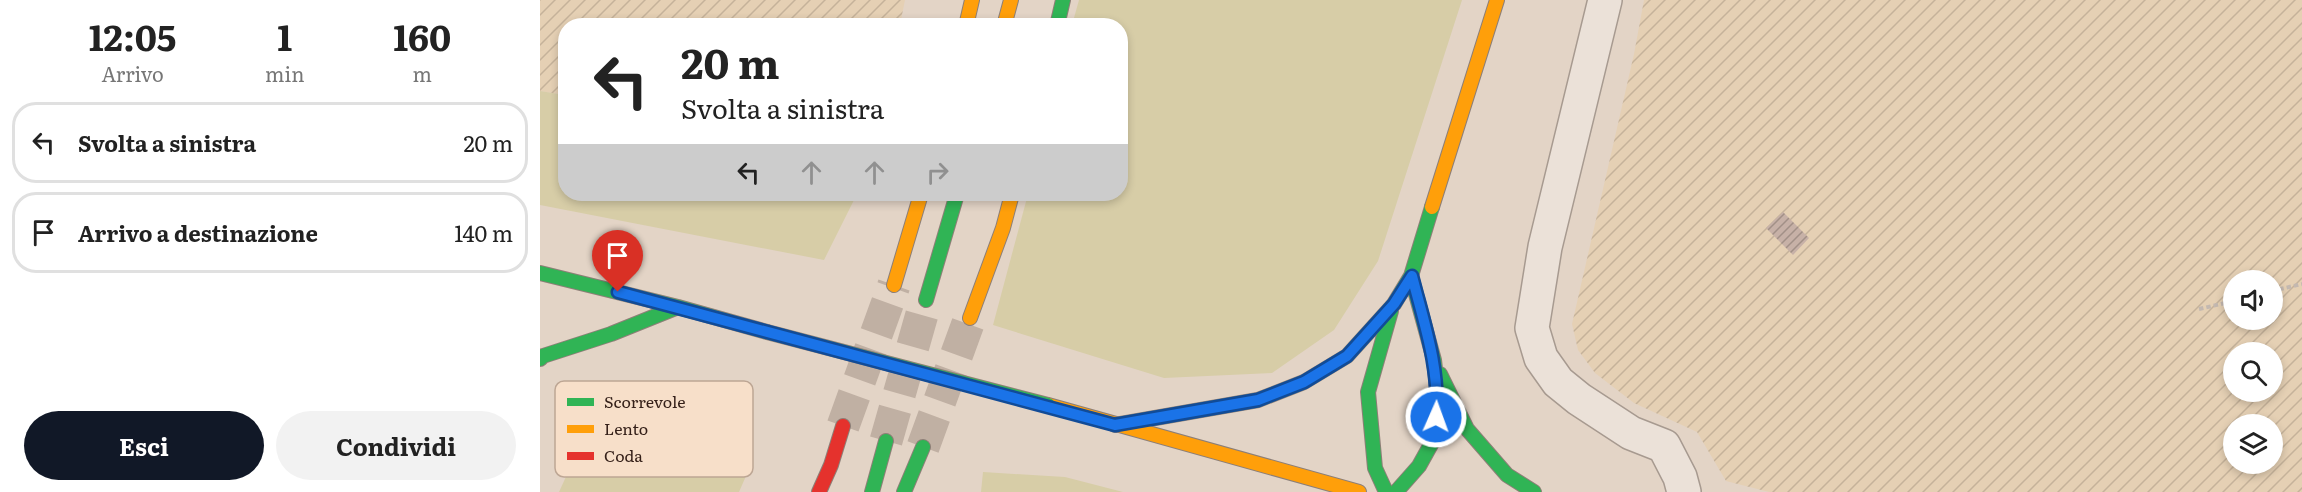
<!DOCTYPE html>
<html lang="it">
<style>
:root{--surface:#fff;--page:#f2f2f2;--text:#222;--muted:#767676;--line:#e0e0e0;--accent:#111827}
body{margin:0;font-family:Literata,serif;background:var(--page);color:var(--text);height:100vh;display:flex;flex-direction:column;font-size:22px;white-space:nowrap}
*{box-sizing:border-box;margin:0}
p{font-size:20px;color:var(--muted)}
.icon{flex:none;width:33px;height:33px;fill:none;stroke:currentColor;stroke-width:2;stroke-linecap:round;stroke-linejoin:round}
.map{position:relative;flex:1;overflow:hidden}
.panel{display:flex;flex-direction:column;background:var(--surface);width:540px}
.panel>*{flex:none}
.top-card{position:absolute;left:18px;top:18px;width:570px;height:183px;border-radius:24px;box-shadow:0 3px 9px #0003;background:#fff;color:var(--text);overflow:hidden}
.buttons{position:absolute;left:1683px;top:270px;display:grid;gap:12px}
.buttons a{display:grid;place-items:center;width:60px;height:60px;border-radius:50%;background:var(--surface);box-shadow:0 3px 9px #0003;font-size:30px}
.pin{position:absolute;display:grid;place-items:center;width:51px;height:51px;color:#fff;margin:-62px -26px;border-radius:50% 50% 50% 0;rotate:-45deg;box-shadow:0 0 6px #0007}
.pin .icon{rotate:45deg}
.me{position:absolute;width:66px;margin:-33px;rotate:2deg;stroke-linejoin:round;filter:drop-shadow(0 0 4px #0008)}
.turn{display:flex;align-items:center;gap:21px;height:126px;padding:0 24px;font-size:27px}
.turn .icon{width:78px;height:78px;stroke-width:2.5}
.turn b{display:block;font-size:42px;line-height:51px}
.lanes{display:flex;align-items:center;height:57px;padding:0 24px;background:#0003;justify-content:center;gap:30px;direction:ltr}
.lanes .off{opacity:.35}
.eta{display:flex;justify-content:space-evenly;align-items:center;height:102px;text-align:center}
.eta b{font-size:36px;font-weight:700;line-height:42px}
.action{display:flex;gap:12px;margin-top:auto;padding:12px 24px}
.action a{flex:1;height:69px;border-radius:36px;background:var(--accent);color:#fff;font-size:24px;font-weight:700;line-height:69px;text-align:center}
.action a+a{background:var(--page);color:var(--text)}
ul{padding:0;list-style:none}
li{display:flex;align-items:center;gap:18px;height:81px;margin:0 12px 9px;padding:0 12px;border:3px solid var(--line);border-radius:24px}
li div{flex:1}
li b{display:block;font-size:22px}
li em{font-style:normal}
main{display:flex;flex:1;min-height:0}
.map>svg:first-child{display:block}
.farmland{fill:url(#farmland-furrows);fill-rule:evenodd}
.grass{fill:#d7cda7}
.building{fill:url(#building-hatch)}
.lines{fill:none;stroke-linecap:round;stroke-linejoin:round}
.highway-tunnel{stroke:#c0b0a3;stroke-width:33;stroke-dasharray:33 16;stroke-linecap:butt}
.street-casing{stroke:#a79a90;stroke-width:36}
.fast-casing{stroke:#8d7f77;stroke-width:16}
.slow-casing{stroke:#8d7f77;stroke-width:16}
.jam-casing{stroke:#8d7f77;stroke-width:16}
.path{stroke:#c3b8b0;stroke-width:4;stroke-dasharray:4.5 3;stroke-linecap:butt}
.street{stroke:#ebe1d8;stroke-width:33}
.fast{stroke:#30b455;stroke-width:14}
.slow{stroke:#ff9f0a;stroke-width:14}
.jam{stroke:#e5322d;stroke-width:14}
.fast-bridge-casing{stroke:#8d7f77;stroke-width:16;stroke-linecap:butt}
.fast-bridge{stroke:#30b455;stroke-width:14}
.route-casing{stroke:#114b97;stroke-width:15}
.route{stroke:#1a73e8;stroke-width:10}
.key{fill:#f7dfc9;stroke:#bda694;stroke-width:1.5}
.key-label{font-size:16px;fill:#352019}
</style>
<main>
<section class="panel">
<div class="eta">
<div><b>12:05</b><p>Arrivo</p></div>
<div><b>1</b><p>min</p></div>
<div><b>160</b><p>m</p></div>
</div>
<ul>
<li><svg class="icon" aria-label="left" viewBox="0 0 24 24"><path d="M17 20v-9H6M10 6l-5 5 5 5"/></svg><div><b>Svolta a sinistra</b></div><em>20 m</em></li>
<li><svg class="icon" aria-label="arrive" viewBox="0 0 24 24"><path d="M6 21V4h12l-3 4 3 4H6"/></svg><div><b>Arrivo a destinazione</b></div><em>140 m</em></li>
</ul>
<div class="action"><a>Esci</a><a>Condividi</a></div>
</section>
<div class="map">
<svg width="1762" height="492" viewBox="0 0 1762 492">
<defs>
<pattern id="farmland-furrows" width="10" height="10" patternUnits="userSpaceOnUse" patternTransform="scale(1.5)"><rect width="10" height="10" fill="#e5d0b4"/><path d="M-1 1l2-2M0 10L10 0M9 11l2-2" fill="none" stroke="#c5b29a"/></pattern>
<pattern id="building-hatch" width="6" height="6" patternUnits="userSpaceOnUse" patternTransform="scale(1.5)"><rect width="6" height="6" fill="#c7b1a7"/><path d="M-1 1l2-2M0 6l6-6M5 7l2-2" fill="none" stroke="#a29087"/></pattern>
</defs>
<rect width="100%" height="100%" fill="#e3d4c6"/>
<path class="farmland" d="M0 0H365L360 25 26 26 25 95 0 91Z
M1104 0H1762V492H1229L1186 481 1157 432 1094 403 1055 373 1038 350 1032 324 1094 54ZM1694 280H1732V320H1694ZM1694 352H1732V392H1694ZM1694 424H1732V464H1694Z"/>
<path class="grass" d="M539 0H922L838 261 794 330 732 373 624 378 453 325 488 194H580V26L532 25Z
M0 91 25 95 26 194H317L284 260 0 205Z
M99 428 213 460 199 492H19L40 446Z
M443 472 525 477 583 492H441Z"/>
<path class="building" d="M1243 212 1269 238 1253 255 1226 228Z"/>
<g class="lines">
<path class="highway-tunnel" d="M303 426 354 285
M346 441 386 300
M383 447 430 318"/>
<g class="street-casing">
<path id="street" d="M1065 0 1005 247 992 328 1001 358 1018 382 1039 399 1091 433 1124 446 1140 477 1144 492"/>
</g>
<g class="fast-casing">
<path id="fast" d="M517 26 523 0
M0 273 138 307 227 332
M386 300 417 194
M0 359 3 356 71 334 138 307
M900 374 927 429 967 475 994 492
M575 425 718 400 764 382 807 356 854 304 871 276 892 207
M332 492 346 441
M364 492 383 447
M846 492 835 468 828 392 851 311
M856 492 879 466 894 439 898 395 894 360 871 276"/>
</g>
<g class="slow-casing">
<path id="slow" d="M426 26 432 0
M464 26 471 0
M892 207 957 0
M354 285 381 194
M430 318 463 228 472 194
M508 405 819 492"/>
</g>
<g class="jam-casing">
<path id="jam" d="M279 492 291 465 303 426"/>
</g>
<path class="path" d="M1732 291 1762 284
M1659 309 1694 301"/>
<use href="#street" class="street"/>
<use href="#fast" class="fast"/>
<use href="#slow" class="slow"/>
<use href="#jam" class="jam"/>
<g class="fast-bridge-casing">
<path id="fast-bridge" d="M227 332 508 405"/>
</g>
<use href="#fast-bridge" class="fast-bridge"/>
</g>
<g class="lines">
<g class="route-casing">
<path id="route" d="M78 292 575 425 718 400 764 382 807 356 854 304 872 276C884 323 900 368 896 417"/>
</g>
<use href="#route" class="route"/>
</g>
<rect x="15" y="381" width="198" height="96" rx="9" class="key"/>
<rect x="27" y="398" width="27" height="8" fill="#30b455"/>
<rect x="27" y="425" width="27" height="8" fill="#ff9f0a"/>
<rect x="27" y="452" width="27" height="8" fill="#e5322d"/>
<g class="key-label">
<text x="64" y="408">Scorrevole</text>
<text x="64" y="435">Lento</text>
<text x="64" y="462">Coda</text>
</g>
</svg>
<div class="buttons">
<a><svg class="icon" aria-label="sound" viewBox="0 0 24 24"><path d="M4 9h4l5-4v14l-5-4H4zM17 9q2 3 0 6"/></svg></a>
<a><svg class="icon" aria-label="search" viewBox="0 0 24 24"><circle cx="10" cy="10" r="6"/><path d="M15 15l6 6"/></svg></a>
<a><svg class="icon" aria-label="layers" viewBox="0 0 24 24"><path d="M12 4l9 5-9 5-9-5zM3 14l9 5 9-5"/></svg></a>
</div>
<div class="pin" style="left:78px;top:292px;background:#d93025"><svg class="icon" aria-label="arrive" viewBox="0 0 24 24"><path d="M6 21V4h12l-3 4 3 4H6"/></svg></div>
<svg class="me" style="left:896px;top:417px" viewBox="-20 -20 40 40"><circle r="17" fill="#1a73e8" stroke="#fff" stroke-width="3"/><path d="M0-11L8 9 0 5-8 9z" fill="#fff"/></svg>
<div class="top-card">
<div class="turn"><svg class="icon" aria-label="left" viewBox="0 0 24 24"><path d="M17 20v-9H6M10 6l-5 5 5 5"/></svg><div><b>20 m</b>Svolta a sinistra</div></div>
<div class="lanes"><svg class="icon" aria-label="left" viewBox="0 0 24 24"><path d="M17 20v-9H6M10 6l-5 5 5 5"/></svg><svg class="icon off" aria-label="ahead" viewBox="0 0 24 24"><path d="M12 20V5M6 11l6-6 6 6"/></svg><svg class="icon off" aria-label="ahead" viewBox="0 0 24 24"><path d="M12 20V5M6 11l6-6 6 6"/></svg><svg class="icon off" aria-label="right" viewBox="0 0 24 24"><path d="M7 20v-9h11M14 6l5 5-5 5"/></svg></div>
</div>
</div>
</main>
